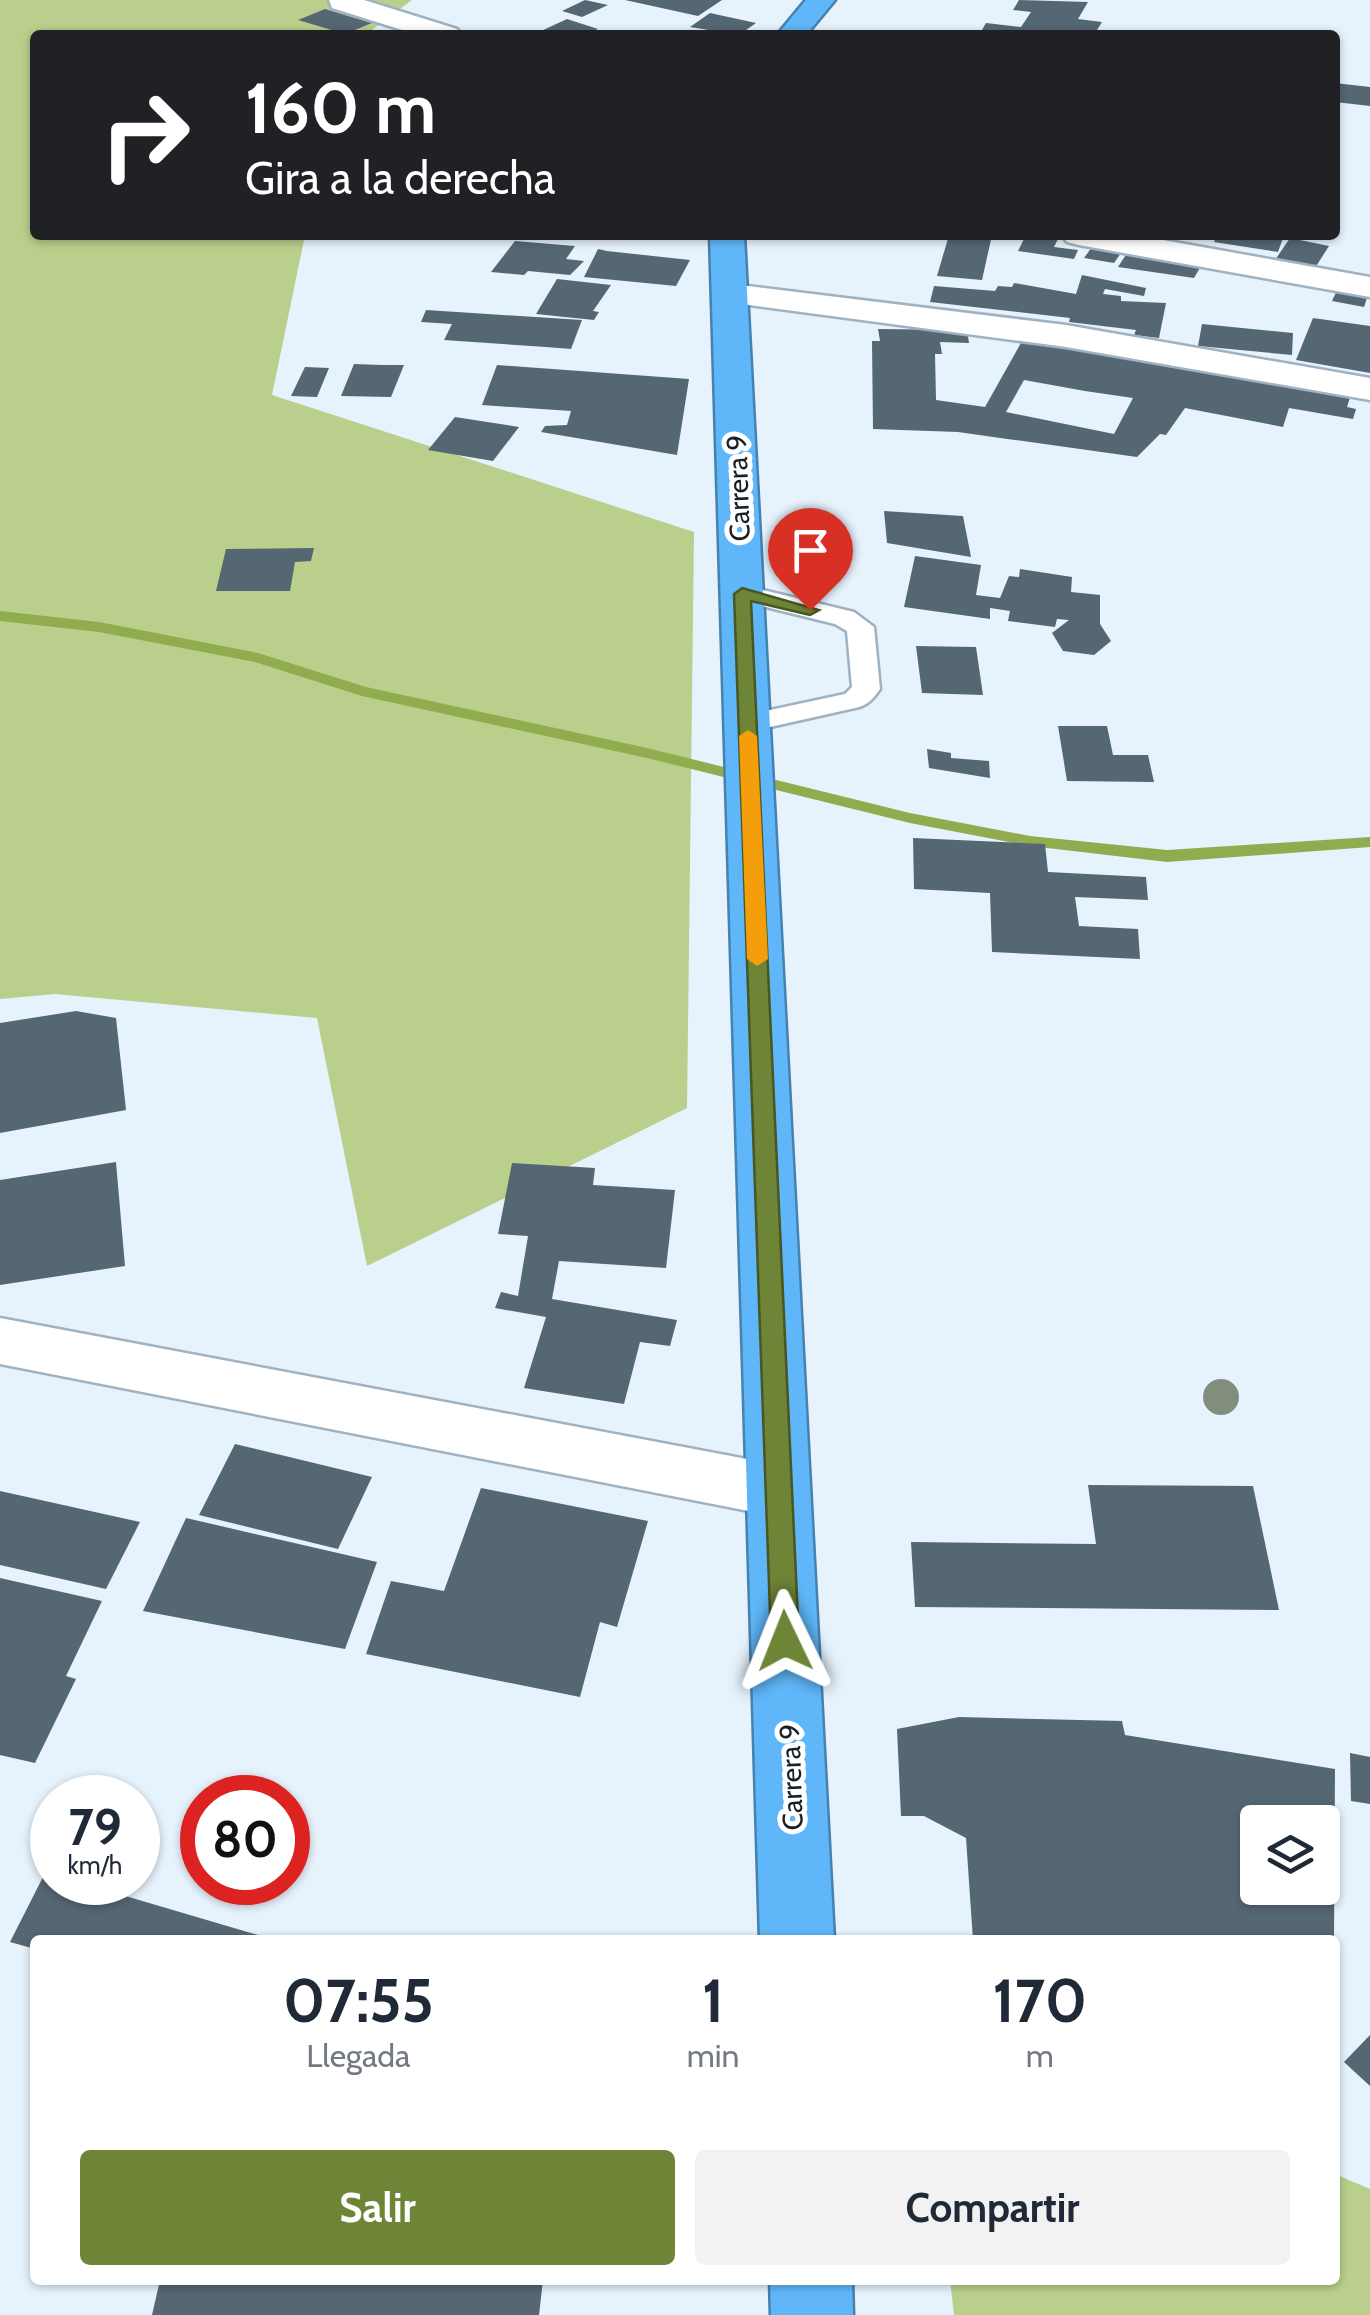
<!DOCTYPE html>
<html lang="es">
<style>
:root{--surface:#fff;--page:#f2f2f3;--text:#1f2937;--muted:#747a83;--accent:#6e8436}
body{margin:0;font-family:Cabin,sans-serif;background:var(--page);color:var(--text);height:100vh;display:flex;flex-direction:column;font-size:38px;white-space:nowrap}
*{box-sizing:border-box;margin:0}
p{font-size:32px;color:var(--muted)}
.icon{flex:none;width:55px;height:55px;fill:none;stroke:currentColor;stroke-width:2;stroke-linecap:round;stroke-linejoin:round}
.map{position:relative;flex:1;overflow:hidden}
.sheet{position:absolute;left:30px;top:1935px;width:1310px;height:350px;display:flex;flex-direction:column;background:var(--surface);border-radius:10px;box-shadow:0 2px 8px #0004}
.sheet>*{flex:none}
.guide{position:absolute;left:30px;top:30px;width:1310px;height:210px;border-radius:10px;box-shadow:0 2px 8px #0004;background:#202124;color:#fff;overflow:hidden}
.controls{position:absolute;left:1240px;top:1805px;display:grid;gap:20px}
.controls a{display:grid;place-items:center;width:100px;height:100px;border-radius:10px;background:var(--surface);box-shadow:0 2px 8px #0004;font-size:50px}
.speed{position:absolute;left:30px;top:1775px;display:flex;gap:20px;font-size:50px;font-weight:700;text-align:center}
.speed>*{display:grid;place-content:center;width:130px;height:130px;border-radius:50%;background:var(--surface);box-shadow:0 2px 8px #0004;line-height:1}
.speed small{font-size:25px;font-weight:400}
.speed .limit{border:15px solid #d22;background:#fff;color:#111}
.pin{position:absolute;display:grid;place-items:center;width:85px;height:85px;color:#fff;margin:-102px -42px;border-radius:50% 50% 50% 0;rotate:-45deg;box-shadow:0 0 10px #0007}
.pin .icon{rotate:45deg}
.me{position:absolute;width:110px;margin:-55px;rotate:358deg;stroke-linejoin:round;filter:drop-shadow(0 0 8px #0008)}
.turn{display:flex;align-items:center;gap:35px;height:210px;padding:0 50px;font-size:45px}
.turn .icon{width:130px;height:130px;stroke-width:2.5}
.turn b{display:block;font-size:70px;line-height:85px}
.eta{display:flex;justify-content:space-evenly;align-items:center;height:170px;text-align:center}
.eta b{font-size:60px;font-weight:800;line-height:70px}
.primary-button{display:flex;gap:20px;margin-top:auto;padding:20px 50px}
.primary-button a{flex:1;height:115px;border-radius:10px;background:var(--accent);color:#fff;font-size:40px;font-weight:800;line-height:115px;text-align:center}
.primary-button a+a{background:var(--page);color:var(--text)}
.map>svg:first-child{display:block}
.green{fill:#b9cf8b}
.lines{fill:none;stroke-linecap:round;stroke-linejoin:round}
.stream{fill:#91ac4f;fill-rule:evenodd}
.building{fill:#566774;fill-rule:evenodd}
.lane-casing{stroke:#a0b2c1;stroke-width:5}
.street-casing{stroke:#a0b2c1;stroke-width:5}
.highway-casing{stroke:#4682af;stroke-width:5}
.lane{fill:#fff;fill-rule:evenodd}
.street{fill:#fff;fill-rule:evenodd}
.highway{fill:#5fb7f9;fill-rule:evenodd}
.tree{fill:#828e7d}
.route{fill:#6e8436;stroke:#485623;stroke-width:2.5}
.slow{fill:#f59e0b}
.labels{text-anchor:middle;stroke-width:10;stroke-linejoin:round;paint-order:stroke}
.street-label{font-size:28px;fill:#192025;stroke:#fff}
</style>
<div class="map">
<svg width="1370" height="2315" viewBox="0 0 1370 2315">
<rect width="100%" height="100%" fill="#e6f2fc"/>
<path class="green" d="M0 0H412L365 35H35V235H305L272 395 694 532 687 1108 367 1266 317 1018 55 994 0 999Z
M1335 2174 1370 2189V2315H954L950 2280H1335Z"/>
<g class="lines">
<path class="stream" d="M0 611 99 622 258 653 366 687 647 748 910 813 1030 836 1167 850 1370 837V847L1167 862 1030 846 910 823 647 758 362 696 255 662 99 632 0 621Z"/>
</g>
<path class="building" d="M585 0 608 5 582 17 562 11Z
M625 0H722L698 16Z
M1019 0 1088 2 1078 19 1102 22 1094 35H979L986 23 1021 27 1031 12 1013 10Z
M325 9 348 16 372 23 345 34 298 20Z
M710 13 756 23 739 35 690 27Z
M567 19 598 29 585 35 541 31Z
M1335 83 1370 87V106L1335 102Z
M949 235H992L982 280 937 276Z
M1026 235H1060L1054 247 1078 250 1074 259 1018 251Z
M1217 235H1262L1283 238 1278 252 1214 242Z
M1290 238 1329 246 1315 268 1275 260Z
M1097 240 1126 246 1114 263 1084 258Z
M515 241 575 246 566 259 584 261 570 275 528 271 524 275 491 272Z
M1131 247 1204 261 1194 278 1118 267Z
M598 249 607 251 690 260 676 286 584 277Z
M1082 275 1146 288 1144 296 1105 289 1103 294 1121 296V301L1166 303 1159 338 1134 335 1136 330 1069 322 1070 318 930 302 934 286 995 291 998 286 1012 287 1014 283 1076 294Z
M557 279 611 285 593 311 599 312 594 320 536 314Z
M1340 284 1370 289 1364 307 1332 301Z
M426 310 457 312 582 320 571 349 546 347 444 340 452 324 421 322Z
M1313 318 1370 326V373L1296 360Z
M1202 324 1293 333 1292 355 1198 346Z
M878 329 967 330 969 343 940 342 942 354H935L936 400 985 407 1026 334 1353 388 1347 407 1356 409 1353 419 1289 408 1283 427 1185 408 1166 435 1160 434 1137 457 958 432 873 429 872 341H880ZM1024 380 1085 391 1133 398 1114 434 1006 412Z
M354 364 382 365H404L391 397 341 396Z
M497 365 689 379 677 455 541 432 545 426 567 425 571 411 482 405Z
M305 367 329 368 317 397 291 396Z
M455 417 519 427 493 461 428 450Z
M884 511 963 516 971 557 887 543Z
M314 548 311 561 295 562 290 591H216L226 549Z
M915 556 981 565 976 595 1000 598 1009 576 1019 577 1020 569 1072 577 1071 592 1100 595V624L1111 641 1094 655 1063 651 1052 633 1069 620 1057 619 1055 627 1008 621 1010 611 990 608V619L904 607Z
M916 646 976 647 983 695 922 693Z
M1058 726H1107L1113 755H1148L1154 782 1067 781Z
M927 749 951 753V758L989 761 990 778 929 768Z
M913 838 1045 844 1048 872 1146 877 1148 900 1075 897 1079 926 1138 929 1140 959 992 952 990 893 914 889Z
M76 1011 116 1018 126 1110 0 1133V1023Z
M116 1162 125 1266 0 1285V1180Z
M512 1163 595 1168 593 1185 675 1190 666 1268 559 1261 552 1299 677 1320 670 1346 640 1342 624 1404 524 1388 546 1317 495 1308 501 1292 518 1296 528 1236 498 1234Z
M235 1444 372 1477 338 1549 199 1515Z
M1088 1485 1253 1486 1279 1610 915 1607 911 1542 1096 1544Z
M481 1488 648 1521 617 1627 600 1622 580 1697 366 1654 391 1581 444 1591Z
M0 1491 140 1522 106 1589 0 1565Z
M186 1518 377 1562 345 1649 143 1611Z
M0 1578 102 1601 66 1676 76 1679 35 1763 0 1755Z
M959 1717 1122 1721 1125 1735 1335 1769 1334 1940H973L966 1838 924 1816H901L897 1729ZM1258 1822H1322V1888H1258Z
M1350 1753 1370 1757V1804L1351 1801Z
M45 1873 52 1875V1882H78L275 1940H35V1949L10 1942Z
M1370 2035V2086L1344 2062Z
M160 2280H543L539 2315H152Z"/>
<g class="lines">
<g class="lane-casing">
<path id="lane" d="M742 585 854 612 874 627 880 689C873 699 867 706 855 708L748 732 738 729 734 723 738 717 845 694 852 687 847 631 835 624 733 599 729 593Z"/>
</g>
<g class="street-casing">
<path id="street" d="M329 0H364L457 29 461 35H418L332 8Z
M1062 235H1135L1370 277V297L1079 245 1067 242Z
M731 284 1066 325 1370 378V400L1066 347 719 301 714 294 719 287Z
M0 1318 779 1465 801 1472 810 1491 801 1510 779 1517 0 1364Z"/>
</g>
<g class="highway-casing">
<path id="highway" d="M806 0H835L806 35H777Z
M710 235H744L834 1940H760Z
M770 2280H852L853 2315H771Z"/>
</g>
<use href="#lane" class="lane"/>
<use href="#street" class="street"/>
<use href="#highway" class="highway"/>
</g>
<circle class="tree" cx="1221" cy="1397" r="18"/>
<path class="route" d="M742 588 819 610 810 615 751 601 799 1641 795 1649 785 1653 775 1649 771 1641 734 594Z"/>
<path class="slow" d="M748 730 757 736 768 959 757 966 747 959 739 736Z"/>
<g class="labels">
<g class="street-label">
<text transform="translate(738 488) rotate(-92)" y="10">Carrera 9</text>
<text transform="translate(791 1777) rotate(-92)" y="10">Carrera 9</text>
</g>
</g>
</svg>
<div class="controls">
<a><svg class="icon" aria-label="layers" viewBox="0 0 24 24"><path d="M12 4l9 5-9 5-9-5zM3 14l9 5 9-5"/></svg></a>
</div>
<div class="speed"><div>79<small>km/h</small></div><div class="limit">80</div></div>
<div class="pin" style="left:810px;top:610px;background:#d93025"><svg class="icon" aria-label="arrive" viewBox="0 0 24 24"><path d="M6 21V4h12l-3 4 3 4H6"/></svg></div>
<svg class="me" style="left:785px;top:1641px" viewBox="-20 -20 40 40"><path d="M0-17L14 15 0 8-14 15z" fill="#6e8436" stroke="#fff" stroke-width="4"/></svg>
<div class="guide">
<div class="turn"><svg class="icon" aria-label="right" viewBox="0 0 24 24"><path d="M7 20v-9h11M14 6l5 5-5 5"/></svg><div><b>160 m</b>Gira a la derecha</div></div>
</div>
<section class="sheet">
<div class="eta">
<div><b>07:55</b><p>Llegada</p></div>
<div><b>1</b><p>min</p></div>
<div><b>170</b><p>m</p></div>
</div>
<div class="primary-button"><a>Salir</a><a>Compartir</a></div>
</section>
</div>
